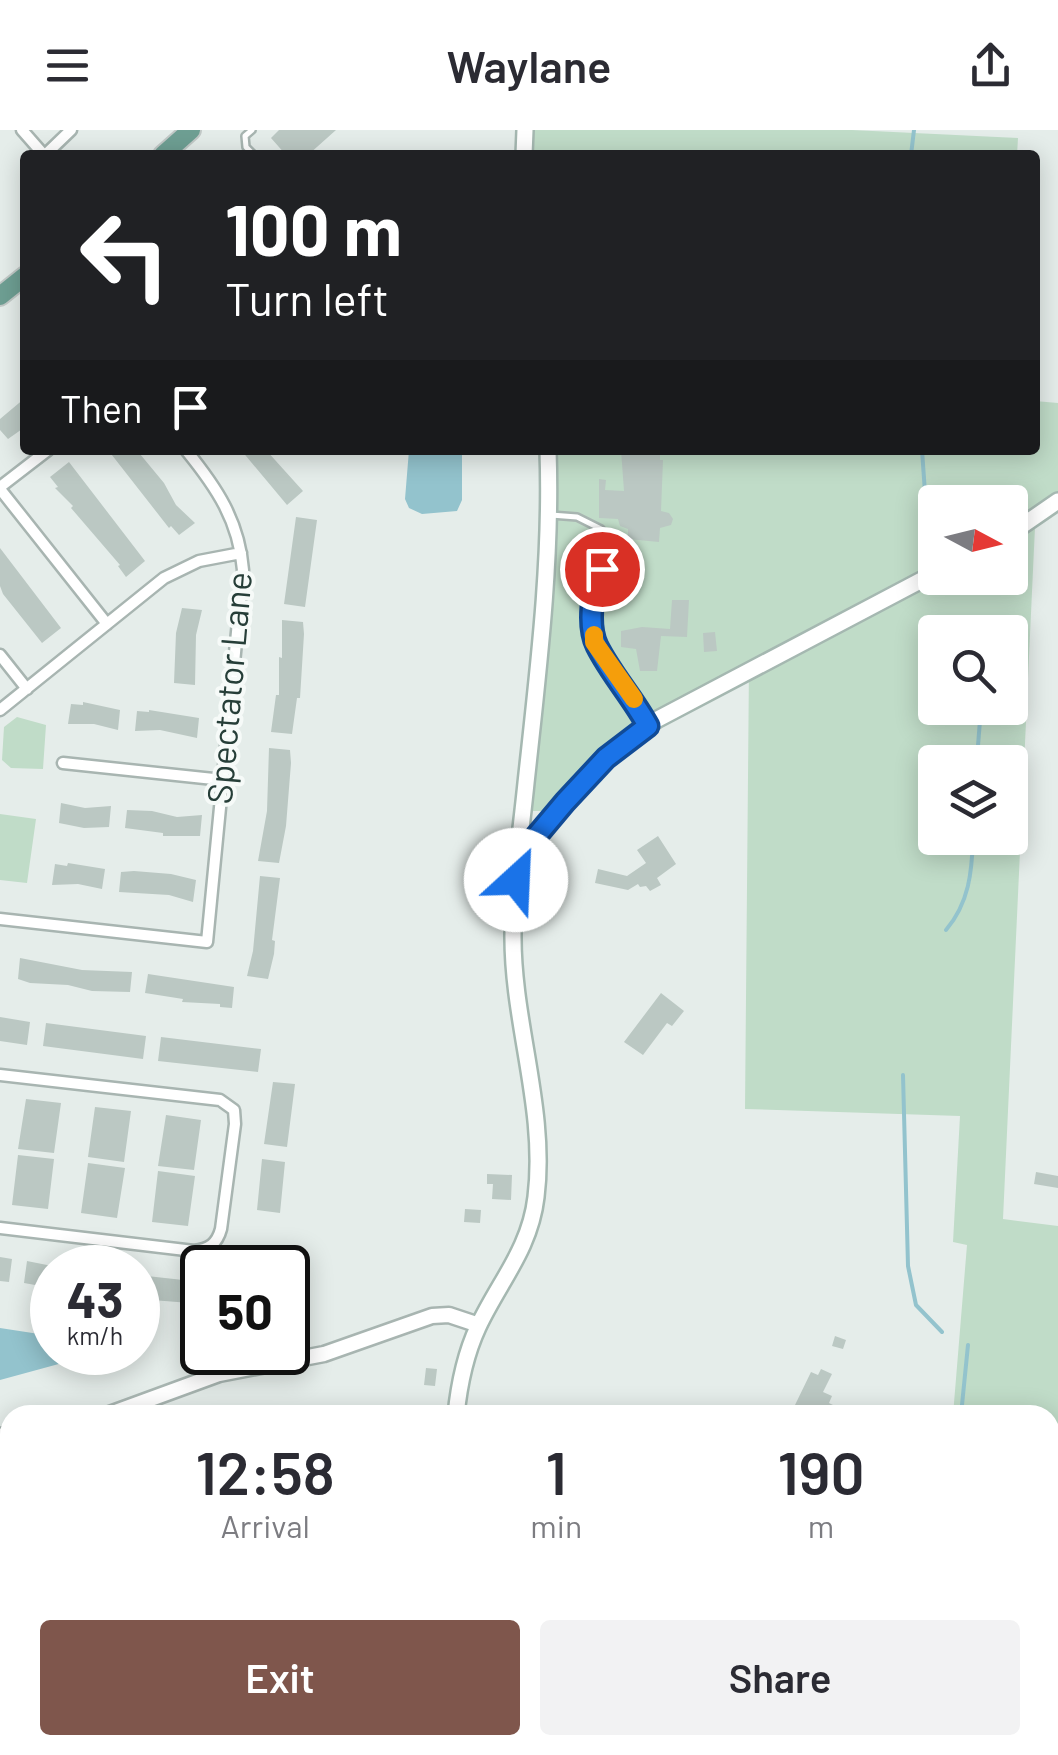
<!DOCTYPE html>
<style>
:root{--surface:#fff;--page:#f2f2f3;--text:#2b2b33;--muted:#7c7c81;--accent:#7f564c}
body{margin:0;font-family:Barlow,sans-serif;background:var(--page);color:var(--text);height:100vh;display:flex;flex-direction:column;font-size:38px;white-space:nowrap}
*{box-sizing:border-box;margin:0}
p{font-size:32px;color:var(--muted)}
.icon{flex:none;width:55px;height:55px;fill:none;stroke:currentColor;stroke-width:2;stroke-linecap:round;stroke-linejoin:round}
.map{position:relative;flex:1;overflow:hidden}
.details{position:absolute;left:0px;top:1275px;width:1060px;height:350px;display:flex;flex-direction:column;background:var(--surface);border-radius:30px 30px 0 0;box-shadow:0 5px 25px #0003}
.details>*{flex:none}
.top-card{position:absolute;left:20px;top:20px;width:1020px;height:305px;border-radius:10px;box-shadow:0 5px 25px #0003;background:#202124;color:#fff;overflow:hidden}
.needle{width:65px;rotate:97deg}
.controls{position:absolute;left:918px;top:355px;display:grid;gap:20px}
.controls a{display:grid;place-items:center;width:110px;height:110px;border-radius:10px;background:var(--surface);box-shadow:0 5px 25px #0003;font-size:50px}
.speed{position:absolute;left:30px;top:1115px;display:flex;gap:20px;font-size:50px;font-weight:700;text-align:center}
.speed>*{display:grid;place-content:center;width:130px;height:130px;border-radius:50%;background:var(--surface);box-shadow:0 5px 25px #0003;line-height:1}
.speed small{font-size:25px;font-weight:400}
.speed .limit{border:5px solid #111;border-radius:15px;background:#fff;color:#111}
.pin{position:absolute;display:grid;place-items:center;width:85px;height:85px;color:#fff;margin:-42px;border:5px solid #fff;border-radius:50%;box-shadow:0 2px 10px #0007}
.me{position:absolute;width:110px;margin:-55px;rotate:25deg;stroke-linejoin:round;filter:drop-shadow(0 0 8px #0008)}
.turn{display:flex;align-items:center;gap:35px;height:210px;padding:0 40px;font-size:45px}
.turn .icon{width:130px;height:130px;stroke-width:2.5}
.turn b{display:block;font-size:70px;line-height:85px}
.then{display:flex;align-items:center;height:95px;padding:0 40px;background:#0003;gap:20px;font-size:38px}
.eta{display:flex;justify-content:space-evenly;align-items:center;height:170px;text-align:center}
.eta b{font-size:60px;font-weight:600;line-height:70px}
.button{display:flex;gap:20px;margin-top:auto;padding:20px 40px}
.button a{flex:1;height:115px;border-radius:10px;background:var(--accent);color:#fff;font-size:40px;font-weight:600;line-height:115px;text-align:center}
.button a+a{background:var(--page);color:var(--text)}
header{display:flex;justify-content:space-between;align-items:center;height:130px;padding:0 40px;background:var(--surface);font-size:45px;font-weight:600}
.map>svg:first-child{display:block}
.green{fill:#c0dcc8;fill-rule:evenodd}
.water{fill:#93c3cd}
.lines{fill:none;stroke-linecap:round;stroke-linejoin:round}
.stream{stroke:#93c3cd;stroke-width:4}
.building{fill:#bbc8c3}
.service-casing{stroke:#a8b5b1;stroke-width:10}
.minor-casing{stroke:#a8b5b1;stroke-width:15}
.tertiary-casing{stroke:#a8b5b1;stroke-width:19}
.secondary-casing{stroke:#a5b8b1;stroke-width:20}
.primary-casing{stroke:#c2c9c7;stroke-width:22}
.service{stroke:#fff;stroke-width:5}
.minor{stroke:#fff;stroke-width:10}
.tertiary{stroke:#fff;stroke-width:14}
.secondary{stroke:#fff;stroke-width:15}
.primary{stroke:#6e9f93;stroke-width:18}
.route-casing{stroke:#114b97;stroke-width:25}
.route{stroke:#1a73e8;stroke-width:18}
.slow{stroke:#f59e0b;stroke-width:18}
.labels{text-anchor:middle;stroke-width:8;stroke-linejoin:round;paint-order:stroke}
.street-label{font-size:35px;fill:#263e38;stroke:#f6faf8}
</style>
<header><svg class="icon" aria-label="menu" viewBox="0 0 24 24"><path d="M4 6h16M4 12h16M4 18h16"/></svg>Waylane<svg class="icon" aria-label="share" viewBox="0 0 24 24"><path d="M12 15V3M7 8l5-5 5 5M5 13v7h14v-7"/></svg></header>
<div class="map">
<svg width="1058" height="1625" viewBox="0 0 1058 1625">
<rect width="100%" height="100%" fill="#e5edea"/>
<path class="green" d="M532 0H852L1018 8 1017 25H532Z
M1035 271 1058 273V380L1035 397 1003 1089 1058 1096V1625H925L927 1615H1050V1285H953L967 1115 953 1112 960 986 745 979 749 535 602 624 547 681H531L550 489 556 320H1035ZM935 372H1010V448H935ZM935 502H1010V578H935ZM935 632H1010V708H935Z
M17 587 46 595 43 639 11 638 2 630 4 597Z
M0 684 36 689 27 753 0 750Z"/>
<path class="water" d="M409 320H462V370L457 381 422 384 409 378 405 369Z
M0 1198 52 1206V1222L99 1223 0 1250Z"/>
<g class="lines">
<path class="stream" d="M911 25 914 0
M922 320 928 405 935 421
M977 628 981 578
M946 800C969 773 972 742 973 708
M903 945 908 1136 916 1175 942 1202
M961 1285 968 1215
M909 1625 911 1615
M941 1625 942 1615
M972 1625V1624"/>
</g>
<path class="building" d="M279 0H336L308 25H286L271 8Z
M25 268V297L8 309 0 300V289Z
M108 320H133L140 324 164 353 176 375 195 393 179 405 171 396 169 398Z
M241 320H266L303 361 287 375Z
M621 320H660V330H663L661 381 669 383 673 389 671 395 660 398 659 412 628 409V399L620 396 618 389 599 388V349L606 350 605 360 624 361Z
M69 332 145 431 126 447 118 436 120 435 71 378 73 376 55 358 58 357 50 347Z
M296 387 317 390 305 477 284 474Z
M0 418 61 498 42 513 3 464 0 456Z
M672 470H689L687 507 661 506 657 541H640L636 519 621 517V501L642 497 670 499Z
M182 478 202 480 196 505 195 555 174 553 176 503Z
M282 490 303 492 304 504 300 568H297L292 604 271 602 276 565H279V527L282 528Z
M715 502 717 521 704 522 703 503Z
M83 572 120 580 118 600 94 594H68L71 574 83 575Z
M149 580 199 588 197 608 160 600 135 601 137 581 149 582Z
M269 618 290 620 291 633 286 696 279 733 258 731 267 681Z
M61 673 85 678 111 676 109 697 84 698 59 693Z
M127 680 152 681 177 687 202 685 200 706H163V703L125 698Z
M658 706 676 734 657 748 661 755 650 761 646 756 640 757 638 754 628 760 595 753 598 739 627 746 646 733 637 720Z
M68 733 105 739 102 759 78 754 52 755 55 734 67 736Z
M134 741 171 744 196 750 193 772 169 765 119 762 121 742Z
M260 746 280 748 272 810 275 811 274 824 268 849 247 846 253 821Z
M20 828 82 840 132 842 130 862 92 861 68 855 30 853 18 849Z
M148 844 234 857 232 878 220 877V874L182 872 183 869 145 863Z
M661 863 684 881 672 896 667 893 643 925 624 912Z
M0 887 30 892 27 915 0 911Z
M46 893 146 906 143 929 43 916Z
M161 907 261 919 258 942 158 931Z
M273 952 295 954 287 1017 264 1014Z
M26 969 61 973 54 1023 18 1019Z
M95 977 131 981 124 1032 88 1027Z
M166 985 201 990 194 1040 158 1036Z
M18 1025 54 1029 48 1079 12 1075Z
M262 1029 285 1032 280 1083 257 1080Z
M88 1033 125 1038 117 1088 81 1083Z
M158 1041 195 1046 188 1096 152 1092Z
M1036 1042 1058 1046V1058L1034 1054Z
M487 1044 512 1045 511 1070 492 1069 493 1054H487Z
M465 1079 481 1080 480 1093 464 1092Z
M0 1127 12 1129 9 1152 0 1151Z
M27 1131 52 1136V1158L24 1153Z
M138 1145 192 1151 190 1173 139 1169Z
M287 1184a9 9 0 1 1 18 0a9 9 0 1 1-18 0Z
M835 1206 846 1210 843 1219 832 1216Z
M426 1238 437 1239 435 1256 424 1255Z
M821 1239 832 1244 823 1262 832 1266 829 1273 853 1285H814L795 1275 811 1242 818 1245Z
M302 1615H320V1625H302Z
M522 1615H559L558 1625H520Z"/>
<g class="lines">
<g class="service-casing">
<path id="service" d="M252 0 245 6 246 17 254 25
M551 385 577 387 601 399 608 409 607 425 595 452V512L632 566 647 595"/>
</g>
<g class="minor-casing">
<path id="minor" d="M22 0 44 25
M45 25 71 0
M0 357 48 320
M0 359 107 494
M0 525 27 559
M0 580 164 448 199 431 241 423
M63 633 223 650
M0 789 207 812 243 440C239 391 217 358 186 320
M0 945 220 970 234 980 235 994 221 1099C217 1114 209 1119 194 1121L0 1098
M0 1532 1 1530"/>
</g>
<g class="tertiary-casing">
<path id="tertiary" d="M107 1285 219 1244 324 1224 432 1186 449 1185 479 1195
M0 1306 10 1304"/>
</g>
<g class="secondary-casing">
<path id="secondary" d="M524 25 525 0
M1010 404 1058 371
M518 728 606 628 656 590 935 443
M456 1285C459 1255 465 1225 478 1197 499 1152 530 1119 536 1067 547 979 512 892 513 804 513 753 521 703 526 653 538 542 552 431 548 320
M434 1625V1615"/>
</g>
<g class="primary-casing">
<path id="primary" d="M163 25 191 0
M0 166 25 146"/>
</g>
<use href="#service" class="service"/>
<use href="#minor" class="minor"/>
<use href="#tertiary" class="tertiary"/>
<use href="#secondary" class="secondary"/>
<use href="#primary" class="primary"/>
</g>
<g class="lines">
<g class="route-casing">
<path id="route" d="M516 750 518 728 565 672 606 628 648 596C633 568 611 544 597 516 587 496 592 457 602 439"/>
</g>
<use href="#route" class="route"/>
<path class="slow" d="M594 505V512L634 569"/>
</g>
<g class="labels">
<g class="street-label">
<text transform="translate(230 558) rotate(-85)" y="12">Spectator Lane</text>
</g>
</g>
</svg>
<div class="controls">
<a><svg class="needle" viewBox="-14 -14 28 28"><path d="M0-13l5 13h-10z" fill="#e53935"/><path d="M0 13l5-13h-10z" fill="#7c7c81"/></svg></a>
<a><svg class="icon" aria-label="search" viewBox="0 0 24 24"><circle cx="10" cy="10" r="6"/><path d="M15 15l6 6"/></svg></a>
<a><svg class="icon" aria-label="layers" viewBox="0 0 24 24"><path d="M12 4l9 5-9 5-9-5zM3 14l9 5 9-5"/></svg></a>
</div>
<div class="speed"><div>43<small>km/h</small></div><div class="limit">50</div></div>
<div class="pin" style="left:602px;top:439px;background:#d93025"><svg class="icon" aria-label="arrive" viewBox="0 0 24 24"><path d="M6 21V4h12l-3 4 3 4H6"/></svg></div>
<svg class="me" style="left:516px;top:750px" viewBox="-20 -20 40 40"><circle r="19" fill="#fff"/><path d="M0-13L10 11 0 6-10 11z" fill="#1a73e8"/></svg>
<div class="top-card">
<div class="turn"><svg class="icon" aria-label="left" viewBox="0 0 24 24"><path d="M17 20v-9H6M10 6l-5 5 5 5"/></svg><div><b>100 m</b>Turn left</div></div>
<div class="then">Then<svg class="icon" aria-label="arrive" viewBox="0 0 24 24"><path d="M6 21V4h12l-3 4 3 4H6"/></svg></div>
</div>
<section class="details">
<div class="eta">
<div><b>12:58</b><p>Arrival</p></div>
<div><b>1</b><p>min</p></div>
<div><b>190</b><p>m</p></div>
</div>
<div class="button"><a>Exit</a><a>Share</a></div>
</section>
</div>
